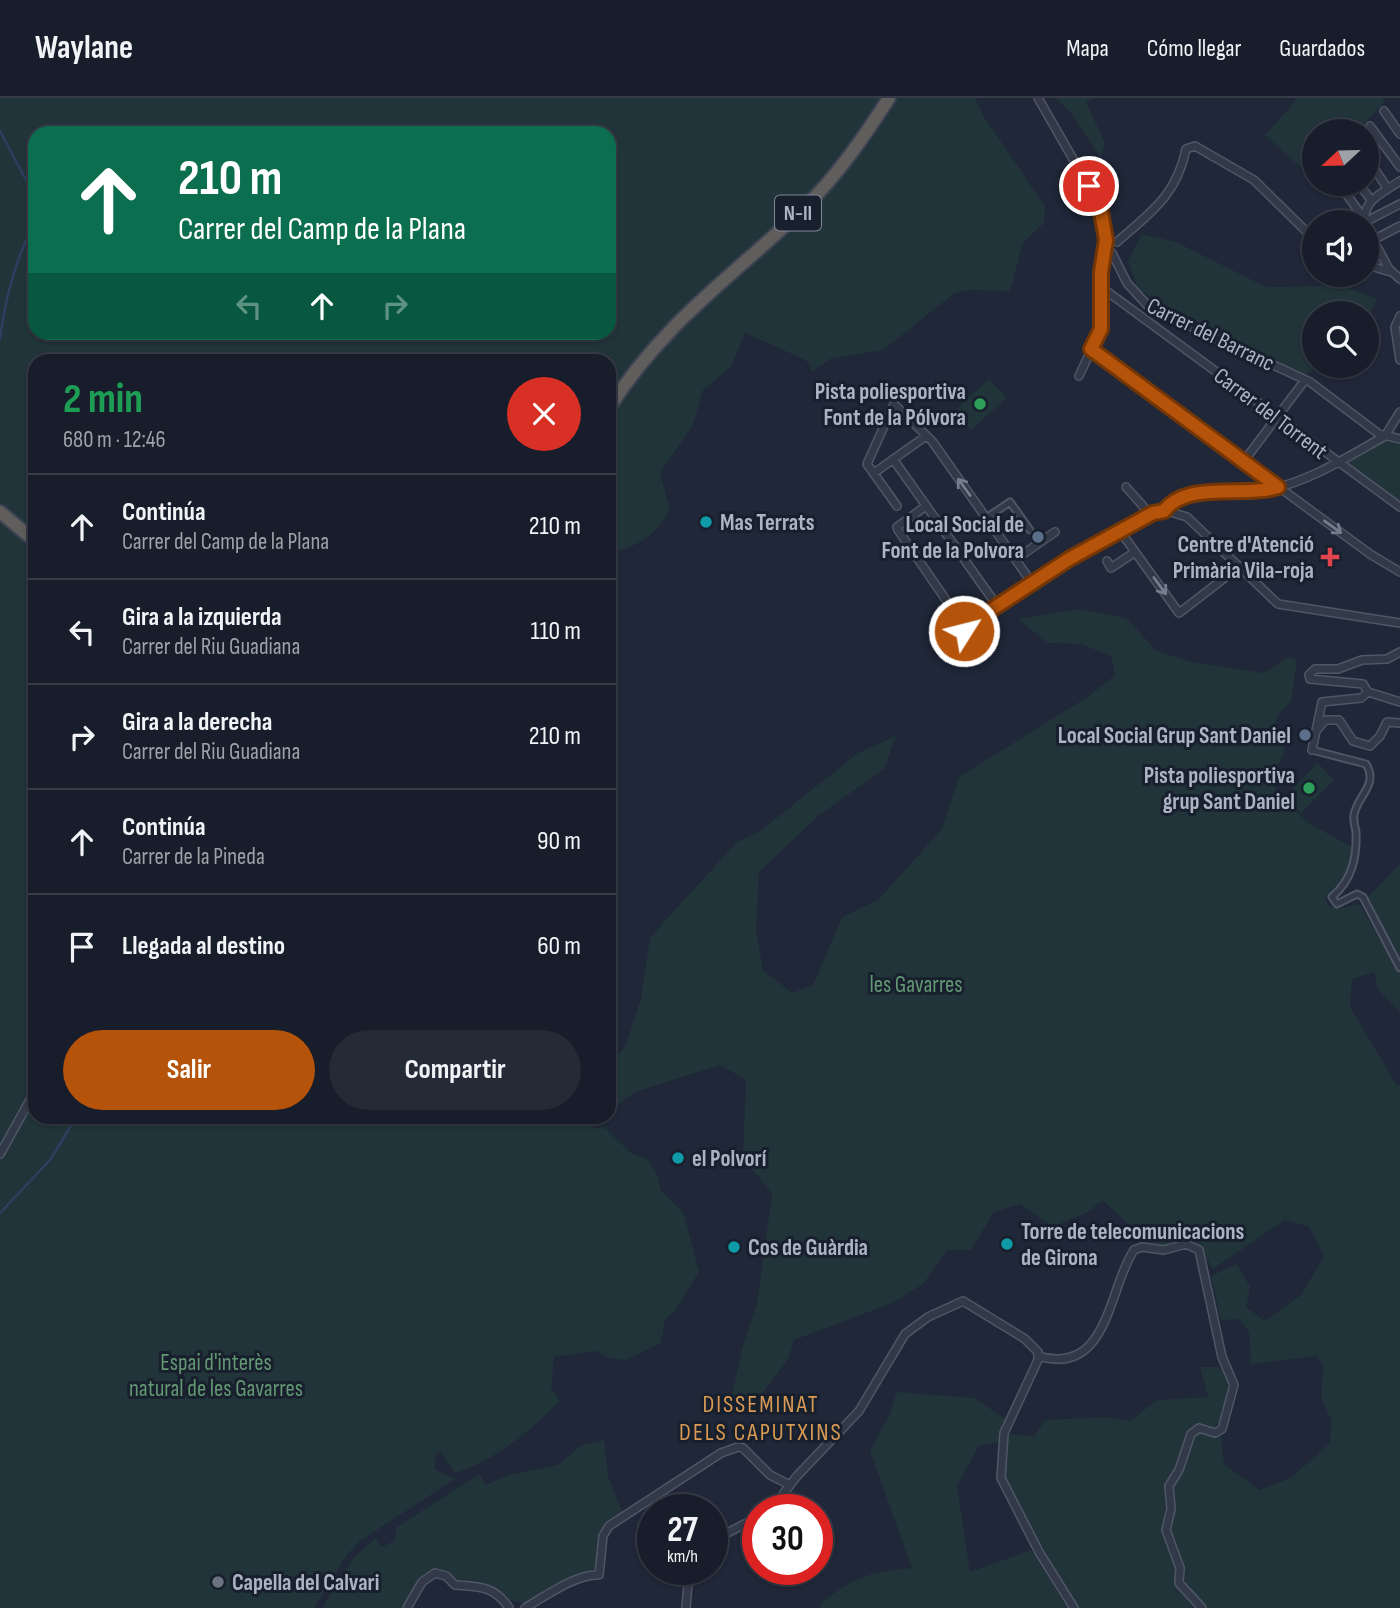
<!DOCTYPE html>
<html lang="es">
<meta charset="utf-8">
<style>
:root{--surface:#171d2a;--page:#242a36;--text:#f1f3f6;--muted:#9ea2a8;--line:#363b47;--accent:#b45309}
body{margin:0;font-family:"Sofia Sans Condensed",sans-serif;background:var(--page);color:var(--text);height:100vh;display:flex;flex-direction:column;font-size:26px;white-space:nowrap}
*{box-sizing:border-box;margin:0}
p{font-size:23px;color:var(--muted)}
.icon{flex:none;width:38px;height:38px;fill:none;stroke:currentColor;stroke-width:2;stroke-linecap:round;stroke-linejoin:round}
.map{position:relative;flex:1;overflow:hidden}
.details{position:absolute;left:28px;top:256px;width:588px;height:770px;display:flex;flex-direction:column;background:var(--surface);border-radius:21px;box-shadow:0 2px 5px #0004,0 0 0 2px var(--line)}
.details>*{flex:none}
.guide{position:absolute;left:28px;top:28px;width:588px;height:214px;border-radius:21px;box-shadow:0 2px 5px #0004,0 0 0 2px var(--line);background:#0b6e4f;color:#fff;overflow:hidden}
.needle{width:46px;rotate:248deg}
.fabs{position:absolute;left:1302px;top:21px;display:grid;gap:14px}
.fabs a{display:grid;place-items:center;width:77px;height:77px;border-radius:50%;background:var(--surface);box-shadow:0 2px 5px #0004,0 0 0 2px var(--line);font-size:35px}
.speed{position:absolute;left:637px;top:1396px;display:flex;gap:14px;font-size:35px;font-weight:700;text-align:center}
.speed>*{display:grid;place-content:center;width:91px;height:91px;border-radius:50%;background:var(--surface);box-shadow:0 2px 5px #0004,0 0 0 2px var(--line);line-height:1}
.speed small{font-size:18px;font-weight:400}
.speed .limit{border:10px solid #d22;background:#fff;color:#111}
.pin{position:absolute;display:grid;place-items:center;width:60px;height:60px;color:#fff;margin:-30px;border:4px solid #fff;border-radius:50%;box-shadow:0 2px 7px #0007}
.me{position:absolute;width:77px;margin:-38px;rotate:54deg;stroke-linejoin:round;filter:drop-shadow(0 0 5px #0008)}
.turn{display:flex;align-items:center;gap:24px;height:147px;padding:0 35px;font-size:32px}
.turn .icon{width:91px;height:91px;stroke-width:2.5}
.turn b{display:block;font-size:49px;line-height:60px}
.lanes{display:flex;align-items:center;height:66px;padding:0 35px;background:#0003;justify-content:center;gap:35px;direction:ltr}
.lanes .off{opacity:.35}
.round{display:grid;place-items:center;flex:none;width:74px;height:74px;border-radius:37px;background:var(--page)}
.head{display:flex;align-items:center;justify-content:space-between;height:119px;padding:0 35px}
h1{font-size:42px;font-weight:700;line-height:52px;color:#1e9e55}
.button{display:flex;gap:14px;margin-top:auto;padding:14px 35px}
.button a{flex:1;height:80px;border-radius:42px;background:var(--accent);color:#fff;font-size:28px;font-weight:700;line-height:80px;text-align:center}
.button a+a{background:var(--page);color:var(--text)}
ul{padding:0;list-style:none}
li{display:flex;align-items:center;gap:21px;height:105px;padding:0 35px;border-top:2px solid var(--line)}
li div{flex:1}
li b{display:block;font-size:26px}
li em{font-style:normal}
header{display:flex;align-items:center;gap:42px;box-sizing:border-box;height:98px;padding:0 35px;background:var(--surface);border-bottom:2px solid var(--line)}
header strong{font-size:33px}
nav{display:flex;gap:38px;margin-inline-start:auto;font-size:24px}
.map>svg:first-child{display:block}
.green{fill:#213439;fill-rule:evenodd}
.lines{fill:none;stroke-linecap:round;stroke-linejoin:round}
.stream{stroke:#2f3e5e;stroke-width:2.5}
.pedestrian-casing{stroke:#505666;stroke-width:9}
.minor-casing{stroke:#505666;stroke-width:10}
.trunk-casing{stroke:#3d4353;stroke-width:16}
.pedestrian{stroke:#323948;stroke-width:5}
.minor{stroke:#323948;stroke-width:7}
.trunk{stroke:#605e5c;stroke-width:12}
.oneway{stroke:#757c8d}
.route-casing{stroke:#753606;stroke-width:18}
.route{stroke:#b45309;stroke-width:12}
.leisure-dot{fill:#2e9e5b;stroke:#181f2d;stroke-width:2.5}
.culture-dot{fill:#0f9aa8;stroke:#181f2d;stroke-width:2.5}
.service-dot{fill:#5c6f8a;stroke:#181f2d;stroke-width:2.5}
.health-dot{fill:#e0444e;stroke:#181f2d;stroke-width:2.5}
.worship-dot{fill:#6b7280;stroke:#181f2d;stroke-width:2.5}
.labels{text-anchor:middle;stroke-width:6;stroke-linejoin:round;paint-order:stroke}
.shield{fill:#181f2d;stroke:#808797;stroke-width:2}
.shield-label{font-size:21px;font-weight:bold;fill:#acb3c5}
.street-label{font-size:23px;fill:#acb3c5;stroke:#181f2d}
.poi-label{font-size:23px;font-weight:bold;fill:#acb3c5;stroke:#181f2d;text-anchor:end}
.park-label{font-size:23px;fill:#639774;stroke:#181f2d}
.neighbourhood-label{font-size:24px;letter-spacing:2px;fill:#d99b54;stroke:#181f2d}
</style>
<header>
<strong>Waylane</strong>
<nav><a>Mapa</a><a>Cómo llegar</a><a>Guardados</a></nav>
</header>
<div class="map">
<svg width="1400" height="1510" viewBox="0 0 1400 1510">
<rect width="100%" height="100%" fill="#1f2738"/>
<path class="green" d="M0 0H975L984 19 1045 108 1044 125 1023 145 1010 193 970 192 955 195 883 252 830 261 812 274 809 265 803 261 745 235 731 269 703 292 693 327 660 375 670 411C657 437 638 449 609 455V262H35V1018L601 1019 591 1027 595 1030 604 1029 631 1055 647 1061 657 1076 661 1093 684 1116 699 1174 675 1213 665 1222 661 1245 626 1262 608 1260 596 1253 554 1259 551 1290 560 1303C530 1333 495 1363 455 1375L441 1354 436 1355 435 1371 455 1381 360 1443 346 1458 314 1510H0ZM35 35H609V234H35Z
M1055 0H1094L1086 4 1105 45 1101 60 1071 15Z
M1298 0H1383L1384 4 1358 33H1314V81L1265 37Z
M1142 136 1176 144 1266 189 1343 188 1377 201 1367 222V215H1314V268H1323L1305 276 1177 215 1138 191 1128 163Z
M989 281 1007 300 971 332 954 313Z
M1385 341 1400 345V408L1342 365Z
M1079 511 1126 520 1157 553 1192 564 1264 575 1288 559 1297 562 1291 603 1277 619 1275 626 1285 653 1270 685 1284 699 1318 665 1334 682 1301 715 1285 700 1307 724 1352 749C1350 773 1342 784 1325 800L1329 808 1338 811 1359 806 1400 874V914L1378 891 1374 874 1352 881 1350 909 1397 988 1400 987V1510H1204L1186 1485 1169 1431 1171 1390 1181 1377 1192 1339 1201 1333 1221 1337 1224 1366 1260 1392 1292 1379 1330 1345 1331 1322 1321 1299 1323 1268 1317 1258 1251 1266 1249 1234 1239 1221 1221 1222 1211 1178 1237 1166 1250 1189 1246 1209 1265 1223 1301 1197 1324 1158 1309 1129 1285 1122 1213 1171 1198 1147 1190 1142 1162 1149 1147 1143 1102 1102 1090 1113 1053 1129 1020 1106 994 1114 971 1152H947L924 1185 895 1204 794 1242 789 1260 757 1302 730 1307 742 1251 757 1206 772 1096 743 1060 746 982 720 967 635 994 609 1013V966L625 949 641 900 650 840 670 817 737 744 760 733 858 655 896 638 884 671 818 718 759 774 756 832 763 872 792 895 813 887 842 819 878 802 942 731 959 679 1089 598 1115 577 1111 558 1081 546 1048 545 1018 521Z
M1400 766V866L1371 811 1372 804 1367 800Z
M1200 1269H1218C1222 1273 1227 1277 1228 1282 1231 1295 1223 1322 1214 1330L1192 1328 1176 1372 1166 1388 1163 1434 1177 1474 1174 1482 1198 1510H1079L1007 1390 1004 1356 1008 1336 1034 1338 1045 1322 1107 1319 1130 1323 1157 1302 1208 1299Z
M897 1294 975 1300 1005 1321 998 1344 979 1348 957 1388 970 1474 1031 1452 1068 1510H820L821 1506C852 1479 871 1474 912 1470L870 1353 889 1318Z
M604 1342 608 1378 622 1414 610 1424 596 1470 590 1474 528 1506 509 1502 477 1484 458 1486 446 1475 436 1472 422 1480 405 1510H322L355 1458 376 1440 382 1449 394 1443 397 1429 479 1376 486 1387 508 1377 558 1367 582 1347Z"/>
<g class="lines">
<path class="stream" d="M0 33 35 99
M0 241C5 200 16 160 35 123
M0 1115 50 1062 77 1018"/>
<g class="pedestrian-casing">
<path id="pedestrian" d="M986 420 1010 404 1030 432
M1312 652 1366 666C1379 687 1357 698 1354 717 1353 723 1355 728 1356 734 1357 760 1352 782 1332 799L1337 806 1357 796 1363 799 1400 870"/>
</g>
<g class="minor-casing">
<path id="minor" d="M1038 0 1100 108 1106 142
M1384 13 1400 36
M1370 28 1400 69
M1367 60 1388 91
M1339 86 1363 119
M1359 86 1371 102
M1365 124C1362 102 1384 94 1400 83
M1365 124 1400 106
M1367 130 1389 171 1400 181
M1373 142 1400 128
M1117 144C1150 115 1177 97 1186 51L1195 48 1254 82 1314 141
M1112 155 1127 185 1149 209 1310 284 1379 336 1400 341
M1367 167 1391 174
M1101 189 1400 409
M1400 218 1395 229 1400 262
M1091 251 1370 456 1400 474
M1079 278 1101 231V174L1105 153
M1385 338 1400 314
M893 361 998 509
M1244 363 1305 282
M874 375 926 338
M1126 389 1150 416
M897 408 867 366 894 306 932 343 1032 485
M926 408 897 429 898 432 948 505 987 516
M1164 413C1187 385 1236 399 1267 392 1311 383 1347 359 1385 338
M1120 433 1179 515 1240 468
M1016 461 1055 434
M1107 463 1111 470 1135 454
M965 529 958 522 953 524 950 531 954 537H962L965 529 1069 461 1153 415 1167 413 1187 419 1278 506 1400 525
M1400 554 1387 561 1362 562 1338 571H1315L1309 577 1310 581 1363 586 1368 594 1400 604
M1317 632 1325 622H1339L1353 643 1370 648 1380 638 1387 624 1400 625
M1312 652 1322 604 1361 600 1368 594
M0 1056 35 993
M1038 1258C1109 1279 1108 1190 1134 1152L1142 1149 1164 1152 1186 1146 1199 1152 1222 1259 1234 1287 1222 1331 1215 1335 1199 1330 1191 1336 1179 1372 1169 1388 1171 1411 1166 1432 1180 1470 1179 1485 1202 1510
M771 1412 797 1378 859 1313 905 1236 928 1219 963 1203 1025 1241 1038 1254V1262L1004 1335 1001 1380 1039 1454 1074 1510
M712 1443 758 1419
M407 1510 422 1484 435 1475 446 1478 455 1487C478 1489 494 1487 509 1510
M525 1510C544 1499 577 1475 599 1477L603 1438 609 1428 721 1355 738 1349 743 1350 770 1377 790 1387
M686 1510 689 1472"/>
</g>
<g class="trunk-casing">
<path id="trunk" d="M609 310C664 224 732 179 803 111 837 78 864 39 889 0
M0 414 35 443"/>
</g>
<use href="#pedestrian" class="pedestrian"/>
<use href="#minor" class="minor"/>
<use href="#trunk" class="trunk"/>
</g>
<defs><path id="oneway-shaft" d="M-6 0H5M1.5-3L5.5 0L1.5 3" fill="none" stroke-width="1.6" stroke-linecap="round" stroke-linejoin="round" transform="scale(1.75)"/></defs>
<g class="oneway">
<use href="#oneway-shaft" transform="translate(964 389) rotate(-126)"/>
<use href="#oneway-shaft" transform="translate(1333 429) rotate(36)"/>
<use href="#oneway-shaft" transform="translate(1160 488) rotate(54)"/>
</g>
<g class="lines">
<g class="route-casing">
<path id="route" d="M964 533 965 529 1069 461 1153 415 1164 413C1188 382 1244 400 1278 389L1091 251 1101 231V174L1106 142 1100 108 1089 88"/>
</g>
<use href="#route" class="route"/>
</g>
<g class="leisure-dot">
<circle cx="980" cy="306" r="7"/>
<circle cx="1309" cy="690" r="7"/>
</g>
<g class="culture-dot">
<circle cx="706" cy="424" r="7"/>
<circle cx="678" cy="1060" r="7"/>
<circle cx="1007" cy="1146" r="7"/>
<circle cx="734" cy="1149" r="7"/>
</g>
<g class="service-dot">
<circle cx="1038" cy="439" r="7"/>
<circle cx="1305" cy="637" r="7"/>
</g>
<path class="health-dot" d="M1326.5 448.5h7v7h7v7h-7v7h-7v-7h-7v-7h7z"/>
<circle class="worship-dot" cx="218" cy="1484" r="7"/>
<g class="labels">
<rect class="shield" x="775" y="97.5" width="46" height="35" rx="5"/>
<g class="shield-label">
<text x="798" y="122">N-II</text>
</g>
<g class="street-label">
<text transform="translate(1211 236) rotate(26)" y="8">Carrer del Barranc</text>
<text transform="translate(1271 315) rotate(37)" y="8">Carrer del Torrent</text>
</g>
<g class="poi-label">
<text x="966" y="301">Pista poliesportiva<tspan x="966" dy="26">Font de la Pólvora</tspan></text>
<text x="720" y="432" text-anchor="start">Mas Terrats</text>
<text x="1024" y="434">Local Social de<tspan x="1024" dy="26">Font de la Polvora</tspan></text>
<text x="1314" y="454">Centre d'Atenció<tspan x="1314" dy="26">Primària Vila-roja</tspan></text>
<text x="1291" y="645">Local Social Grup Sant Daniel</text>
<text x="1295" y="685">Pista poliesportiva<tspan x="1295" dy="26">grup Sant Daniel</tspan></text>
<text x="692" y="1068" text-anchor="start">el Polvorí</text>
<text x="1021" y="1141" text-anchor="start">Torre de telecomunicacions<tspan x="1021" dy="26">de Girona</tspan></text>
<text x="748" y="1157" text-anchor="start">Cos de Guàrdia</text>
<text x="232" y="1492" text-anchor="start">Capella del Calvari</text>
</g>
<g class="park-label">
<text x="916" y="894">les Gavarres</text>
<text x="216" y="1272">Espai d'interès<tspan x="216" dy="26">natural de les Gavarres</tspan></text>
</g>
<g class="neighbourhood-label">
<text x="761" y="1314">DISSEMINAT<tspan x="761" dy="28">DELS CAPUTXINS</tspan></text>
</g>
</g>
</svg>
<div class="fabs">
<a><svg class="needle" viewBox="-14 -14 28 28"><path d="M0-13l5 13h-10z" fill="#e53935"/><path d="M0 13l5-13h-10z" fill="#9ea2a8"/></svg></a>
<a><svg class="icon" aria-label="sound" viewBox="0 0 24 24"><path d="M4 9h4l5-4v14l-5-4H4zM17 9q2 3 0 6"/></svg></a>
<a><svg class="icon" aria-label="search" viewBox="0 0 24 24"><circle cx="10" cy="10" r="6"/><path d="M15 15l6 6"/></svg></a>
</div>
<div class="speed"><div>27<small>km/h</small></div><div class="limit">30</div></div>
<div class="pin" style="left:1089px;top:88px;background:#d93025"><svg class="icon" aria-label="arrive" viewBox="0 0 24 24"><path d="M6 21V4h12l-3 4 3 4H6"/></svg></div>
<svg class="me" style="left:964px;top:533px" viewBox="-20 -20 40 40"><circle r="17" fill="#b45309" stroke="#fff" stroke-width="3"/><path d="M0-11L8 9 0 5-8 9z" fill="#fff"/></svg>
<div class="guide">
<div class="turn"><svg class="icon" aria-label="ahead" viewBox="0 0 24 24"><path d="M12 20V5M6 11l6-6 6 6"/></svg><div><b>210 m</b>Carrer del Camp de la Plana</div></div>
<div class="lanes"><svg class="icon off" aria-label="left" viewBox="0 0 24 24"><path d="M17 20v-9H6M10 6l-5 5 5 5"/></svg><svg class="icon" aria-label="ahead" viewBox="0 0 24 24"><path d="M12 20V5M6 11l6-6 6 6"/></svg><svg class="icon off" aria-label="right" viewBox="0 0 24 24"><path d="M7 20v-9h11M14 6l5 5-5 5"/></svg></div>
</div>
<section class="details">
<div class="head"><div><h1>2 min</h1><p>680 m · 12:46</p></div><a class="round" style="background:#d93025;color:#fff"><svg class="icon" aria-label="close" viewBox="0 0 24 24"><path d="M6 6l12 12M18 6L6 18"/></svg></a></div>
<ul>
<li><svg class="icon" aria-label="ahead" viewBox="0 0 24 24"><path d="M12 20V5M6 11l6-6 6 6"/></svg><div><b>Continúa</b><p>Carrer del Camp de la Plana</p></div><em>210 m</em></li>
<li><svg class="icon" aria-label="left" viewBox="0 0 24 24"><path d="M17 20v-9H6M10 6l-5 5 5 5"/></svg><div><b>Gira a la izquierda</b><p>Carrer del Riu Guadiana</p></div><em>110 m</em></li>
<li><svg class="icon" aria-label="right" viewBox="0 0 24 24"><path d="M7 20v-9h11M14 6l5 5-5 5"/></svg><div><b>Gira a la derecha</b><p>Carrer del Riu Guadiana</p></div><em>210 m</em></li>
<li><svg class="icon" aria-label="ahead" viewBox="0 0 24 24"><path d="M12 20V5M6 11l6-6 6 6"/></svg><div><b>Continúa</b><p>Carrer de la Pineda</p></div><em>90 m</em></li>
<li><svg class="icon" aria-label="arrive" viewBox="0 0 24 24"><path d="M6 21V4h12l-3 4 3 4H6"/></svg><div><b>Llegada al destino</b></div><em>60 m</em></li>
</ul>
<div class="button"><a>Salir</a><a>Compartir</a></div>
</section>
</div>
